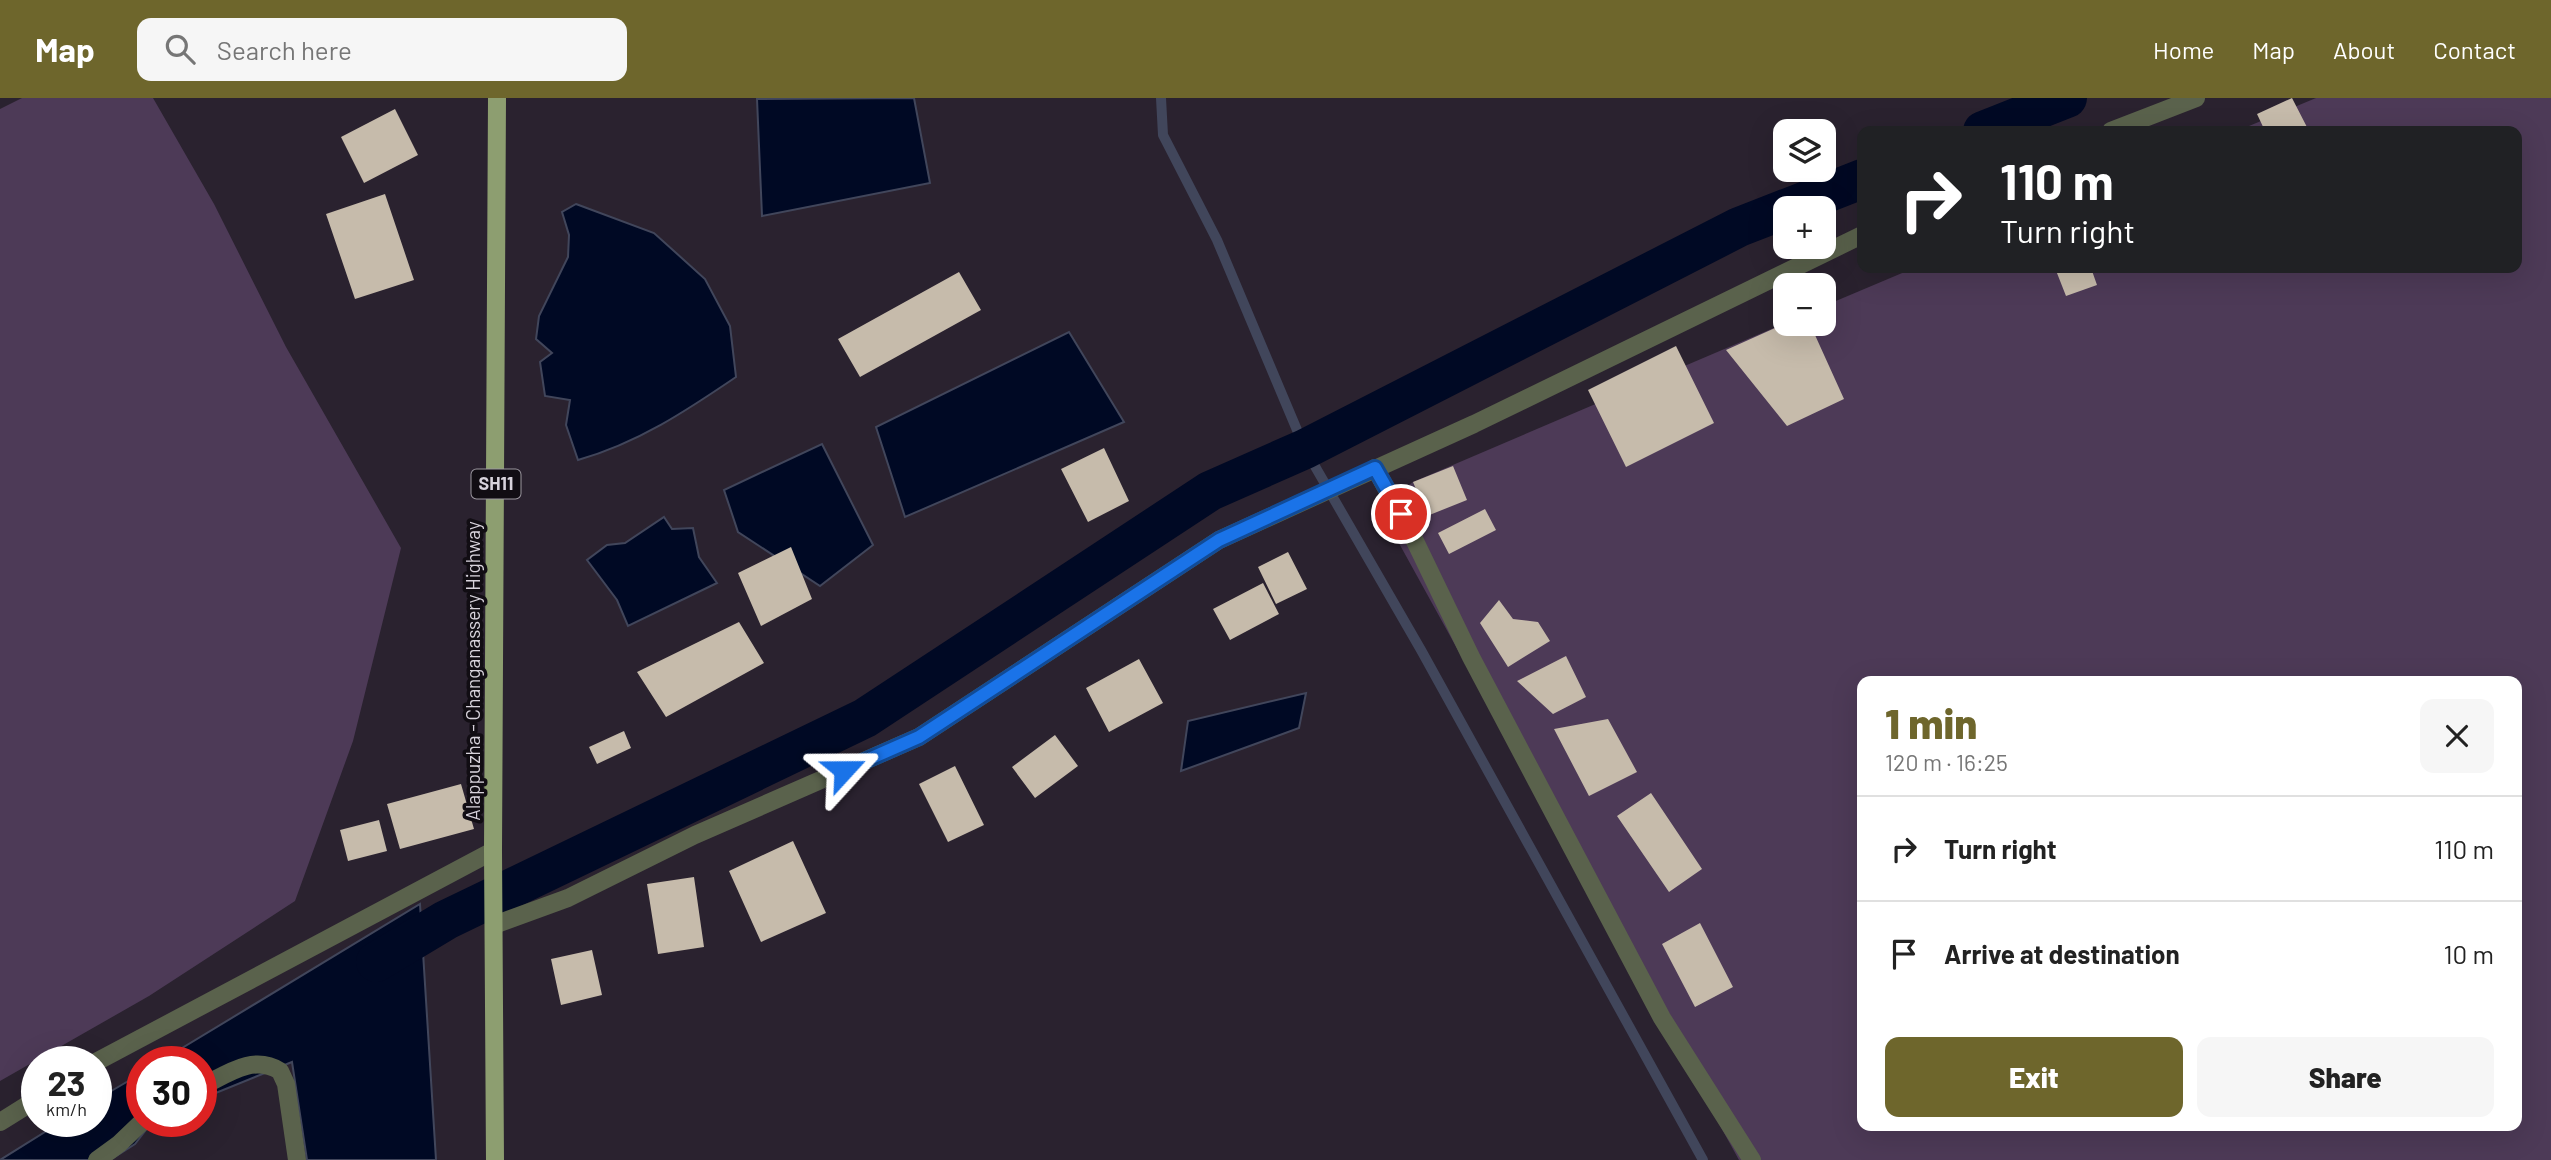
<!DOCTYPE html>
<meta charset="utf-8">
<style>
:root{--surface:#fff;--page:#f6f6f6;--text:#222;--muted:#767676;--line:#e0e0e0;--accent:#6e662c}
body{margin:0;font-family:Barlow,sans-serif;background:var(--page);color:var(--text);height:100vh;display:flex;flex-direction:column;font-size:26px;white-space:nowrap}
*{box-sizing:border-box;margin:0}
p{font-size:23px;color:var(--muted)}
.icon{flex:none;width:38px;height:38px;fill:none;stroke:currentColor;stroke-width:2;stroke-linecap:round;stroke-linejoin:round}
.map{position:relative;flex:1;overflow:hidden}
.panel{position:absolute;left:1857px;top:578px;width:665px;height:455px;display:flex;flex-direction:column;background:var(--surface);border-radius:14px;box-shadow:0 7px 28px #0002}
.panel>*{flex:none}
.guide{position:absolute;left:1857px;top:28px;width:665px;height:147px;border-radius:14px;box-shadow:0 7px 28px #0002;background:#202124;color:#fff;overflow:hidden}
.controls{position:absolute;left:1773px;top:21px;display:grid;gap:14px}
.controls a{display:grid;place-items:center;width:63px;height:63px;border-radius:14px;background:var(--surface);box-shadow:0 7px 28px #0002;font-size:35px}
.speed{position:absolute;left:21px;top:948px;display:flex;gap:14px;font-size:35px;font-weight:700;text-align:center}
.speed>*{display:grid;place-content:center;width:91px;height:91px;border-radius:50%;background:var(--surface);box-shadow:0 7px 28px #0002;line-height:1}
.speed small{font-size:18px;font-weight:400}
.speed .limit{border:10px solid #d22;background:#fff;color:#111}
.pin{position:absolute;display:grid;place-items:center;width:60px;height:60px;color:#fff;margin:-30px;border:4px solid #fff;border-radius:50%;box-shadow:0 2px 7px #0007}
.me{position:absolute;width:77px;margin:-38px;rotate:66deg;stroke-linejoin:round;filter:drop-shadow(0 0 5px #0008)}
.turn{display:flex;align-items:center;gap:24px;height:147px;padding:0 28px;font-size:32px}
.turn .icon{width:91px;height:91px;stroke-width:2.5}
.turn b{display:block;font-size:49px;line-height:60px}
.round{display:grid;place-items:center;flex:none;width:74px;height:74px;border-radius:14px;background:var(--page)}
.headline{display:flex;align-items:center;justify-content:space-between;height:119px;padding:0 28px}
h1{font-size:42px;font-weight:800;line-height:52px;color:var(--accent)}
.cta{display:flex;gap:14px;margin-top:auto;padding:14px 28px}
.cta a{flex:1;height:80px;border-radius:14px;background:var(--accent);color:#fff;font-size:28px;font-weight:800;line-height:80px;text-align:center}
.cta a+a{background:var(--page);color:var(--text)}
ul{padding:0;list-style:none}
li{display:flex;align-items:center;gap:21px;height:105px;padding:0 28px;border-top:2px solid var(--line)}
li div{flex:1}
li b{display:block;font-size:26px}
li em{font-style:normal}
header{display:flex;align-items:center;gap:42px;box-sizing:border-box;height:98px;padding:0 35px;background:var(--accent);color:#fff}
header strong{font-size:33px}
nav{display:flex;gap:38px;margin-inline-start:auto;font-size:24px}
.search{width:490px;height:63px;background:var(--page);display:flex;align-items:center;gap:18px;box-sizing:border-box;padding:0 24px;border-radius:14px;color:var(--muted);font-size:26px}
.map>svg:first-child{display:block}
.green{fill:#4d3a57;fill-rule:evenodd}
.water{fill:#000924;stroke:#41465b;stroke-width:2}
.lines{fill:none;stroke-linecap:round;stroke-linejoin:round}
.stream{stroke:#41465b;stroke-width:10}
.canal{stroke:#000924;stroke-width:40}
.building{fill:#c6bbab}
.minor{stroke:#5a624c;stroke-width:18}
.primary{stroke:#8d9e70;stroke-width:18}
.route-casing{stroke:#114b97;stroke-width:18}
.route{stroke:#1a73e8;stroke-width:12}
.labels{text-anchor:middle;stroke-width:7;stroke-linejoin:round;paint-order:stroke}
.shield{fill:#110d13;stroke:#9c98a0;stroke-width:2}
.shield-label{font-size:18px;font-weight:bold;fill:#d8d3dc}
.street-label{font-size:19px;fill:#d8d3dc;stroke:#110d13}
</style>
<header>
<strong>Map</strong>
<div class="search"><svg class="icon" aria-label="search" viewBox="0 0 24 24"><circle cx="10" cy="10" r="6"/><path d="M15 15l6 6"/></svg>Search here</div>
<nav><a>Home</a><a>Map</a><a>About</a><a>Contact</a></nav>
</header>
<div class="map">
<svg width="2551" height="1062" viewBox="0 0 2551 1062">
<rect width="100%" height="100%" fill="#2a222f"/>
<path class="green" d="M22 0H153L214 106 286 249 401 450 353 643 295 803 149 898 0 983V11Z
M2316 0H2551V1062H1739L1379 409 1413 384 1785 225 1824 226V208L1914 170H2516V33H2237ZM1862 583H2516V1027H1862Z"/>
<path class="water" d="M914 0 930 85 762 118 757 1Z
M576 106 654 135 705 181 730 228 736 279C686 313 638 345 578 362L566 327 570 302 545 298 540 264 552 255 536 241 539 218 568 159 569 137 562 114Z
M1069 234 1124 324 905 419 876 329Z
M822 346 873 447 820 488 738 434 724 392Z
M664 419 672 431 693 430 699 459 717 485 628 528 617 502 587 462 607 447 625 445Z
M1306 595 1299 630 1181 673 1188 623Z
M420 806 436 1062H307L292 964 201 1001V964H159Z
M142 975V1024H152L135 1046 110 1062H0L61 1024H96V1002Z"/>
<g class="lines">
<path class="stream" d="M1161 0 1163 37 1217 142 1305 351 1421 552 1703 1062"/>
<path class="canal" d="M1983 33 2067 0
M1788 110 1862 81
M376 864 446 822 865 620 1210 393 1305 351 1739 129 1785 111"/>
</g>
<path class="building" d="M2292 0 2309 33H2265L2257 16Z
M395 11 418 57 364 85 341 39Z
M385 96 414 182 355 201 326 116Z
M2055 170H2091L2097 187 2066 198Z
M959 174 981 212 860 279 838 241Z
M1784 226H1810L1844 301 1787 328 1726 252Z
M1676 248 1714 325 1626 369 1588 292Z
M1104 350 1129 403 1088 424 1061 371Z
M1453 368 1467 402 1427 418 1413 384Z
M1485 411 1496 432 1449 456 1438 435Z
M791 449 812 501 761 528 738 475Z
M1288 454 1307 491 1276 506 1258 469Z
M1263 485 1279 516 1230 542 1213 511Z
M1499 502 1513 521 1538 524 1550 543 1508 569 1480 525Z
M739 524 764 565 666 619 637 574Z
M1566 558 1586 599 1553 616 1517 583Z
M1139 561 1163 605 1109 634 1086 590Z
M1608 621 1637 674 1589 698 1554 631Z
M624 633 631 650 597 666 589 649Z
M1055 637 1078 668 1035 700 1012 669Z
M955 668 984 727 948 744 919 686Z
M461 686 474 731 400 751 387 706Z
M1651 695 1702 771 1669 794 1617 718Z
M379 722 387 753 348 763 340 732Z
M793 743 826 815 761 844 729 773Z
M694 779 704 849 658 856 647 786Z
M1700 825 1733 889 1695 909 1662 846Z
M592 852 602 897 561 907 551 861Z"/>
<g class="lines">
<path class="minor" d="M2111 33 2196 0
M1375 370 1413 439 1471 559 1662 920 1752 1062
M494 827 568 800 695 737 919 639 1219 442 1474 326 1862 137
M96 964 493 753
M201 989C227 976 253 956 280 973L286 986 297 1062
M0 1024 37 1001
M97 1062 119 1046 142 1024"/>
<path class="primary" d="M495 1062 493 753 497 0"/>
</g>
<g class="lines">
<g class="route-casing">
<path id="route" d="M844 672 919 639 1219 442 1375 370 1401 416"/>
</g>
<use href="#route" class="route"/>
</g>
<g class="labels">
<rect class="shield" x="471.5" y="371.5" width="49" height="29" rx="5"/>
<g class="shield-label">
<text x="496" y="392">SH11</text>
</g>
<g class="street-label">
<text transform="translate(473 573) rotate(-90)" y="7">Alappuzha - Changanassery Highway</text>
</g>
</g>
</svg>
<div class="controls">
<a><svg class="icon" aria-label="layers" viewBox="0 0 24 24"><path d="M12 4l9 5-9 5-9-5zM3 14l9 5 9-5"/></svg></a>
<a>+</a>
<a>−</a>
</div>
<div class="speed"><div>23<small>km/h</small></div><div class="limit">30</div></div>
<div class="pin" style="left:1401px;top:416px;background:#d93025"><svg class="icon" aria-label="arrive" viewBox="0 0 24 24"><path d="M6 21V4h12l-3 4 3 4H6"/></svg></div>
<svg class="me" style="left:844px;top:672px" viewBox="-20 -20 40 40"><path d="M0-17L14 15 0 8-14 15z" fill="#1a73e8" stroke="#fff" stroke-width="4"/></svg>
<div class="guide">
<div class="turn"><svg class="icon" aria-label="right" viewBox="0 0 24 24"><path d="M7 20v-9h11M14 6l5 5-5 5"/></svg><div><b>110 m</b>Turn right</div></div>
</div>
<section class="panel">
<div class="headline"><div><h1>1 min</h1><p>120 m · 16:25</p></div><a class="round"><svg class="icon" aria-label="close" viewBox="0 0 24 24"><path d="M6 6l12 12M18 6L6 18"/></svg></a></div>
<ul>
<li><svg class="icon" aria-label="right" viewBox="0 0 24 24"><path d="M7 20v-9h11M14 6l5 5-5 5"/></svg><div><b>Turn right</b></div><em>110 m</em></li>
<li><svg class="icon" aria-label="arrive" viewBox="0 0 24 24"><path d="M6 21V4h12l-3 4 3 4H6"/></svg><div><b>Arrive at destination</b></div><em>10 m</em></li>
</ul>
<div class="cta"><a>Exit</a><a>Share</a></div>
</section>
</div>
